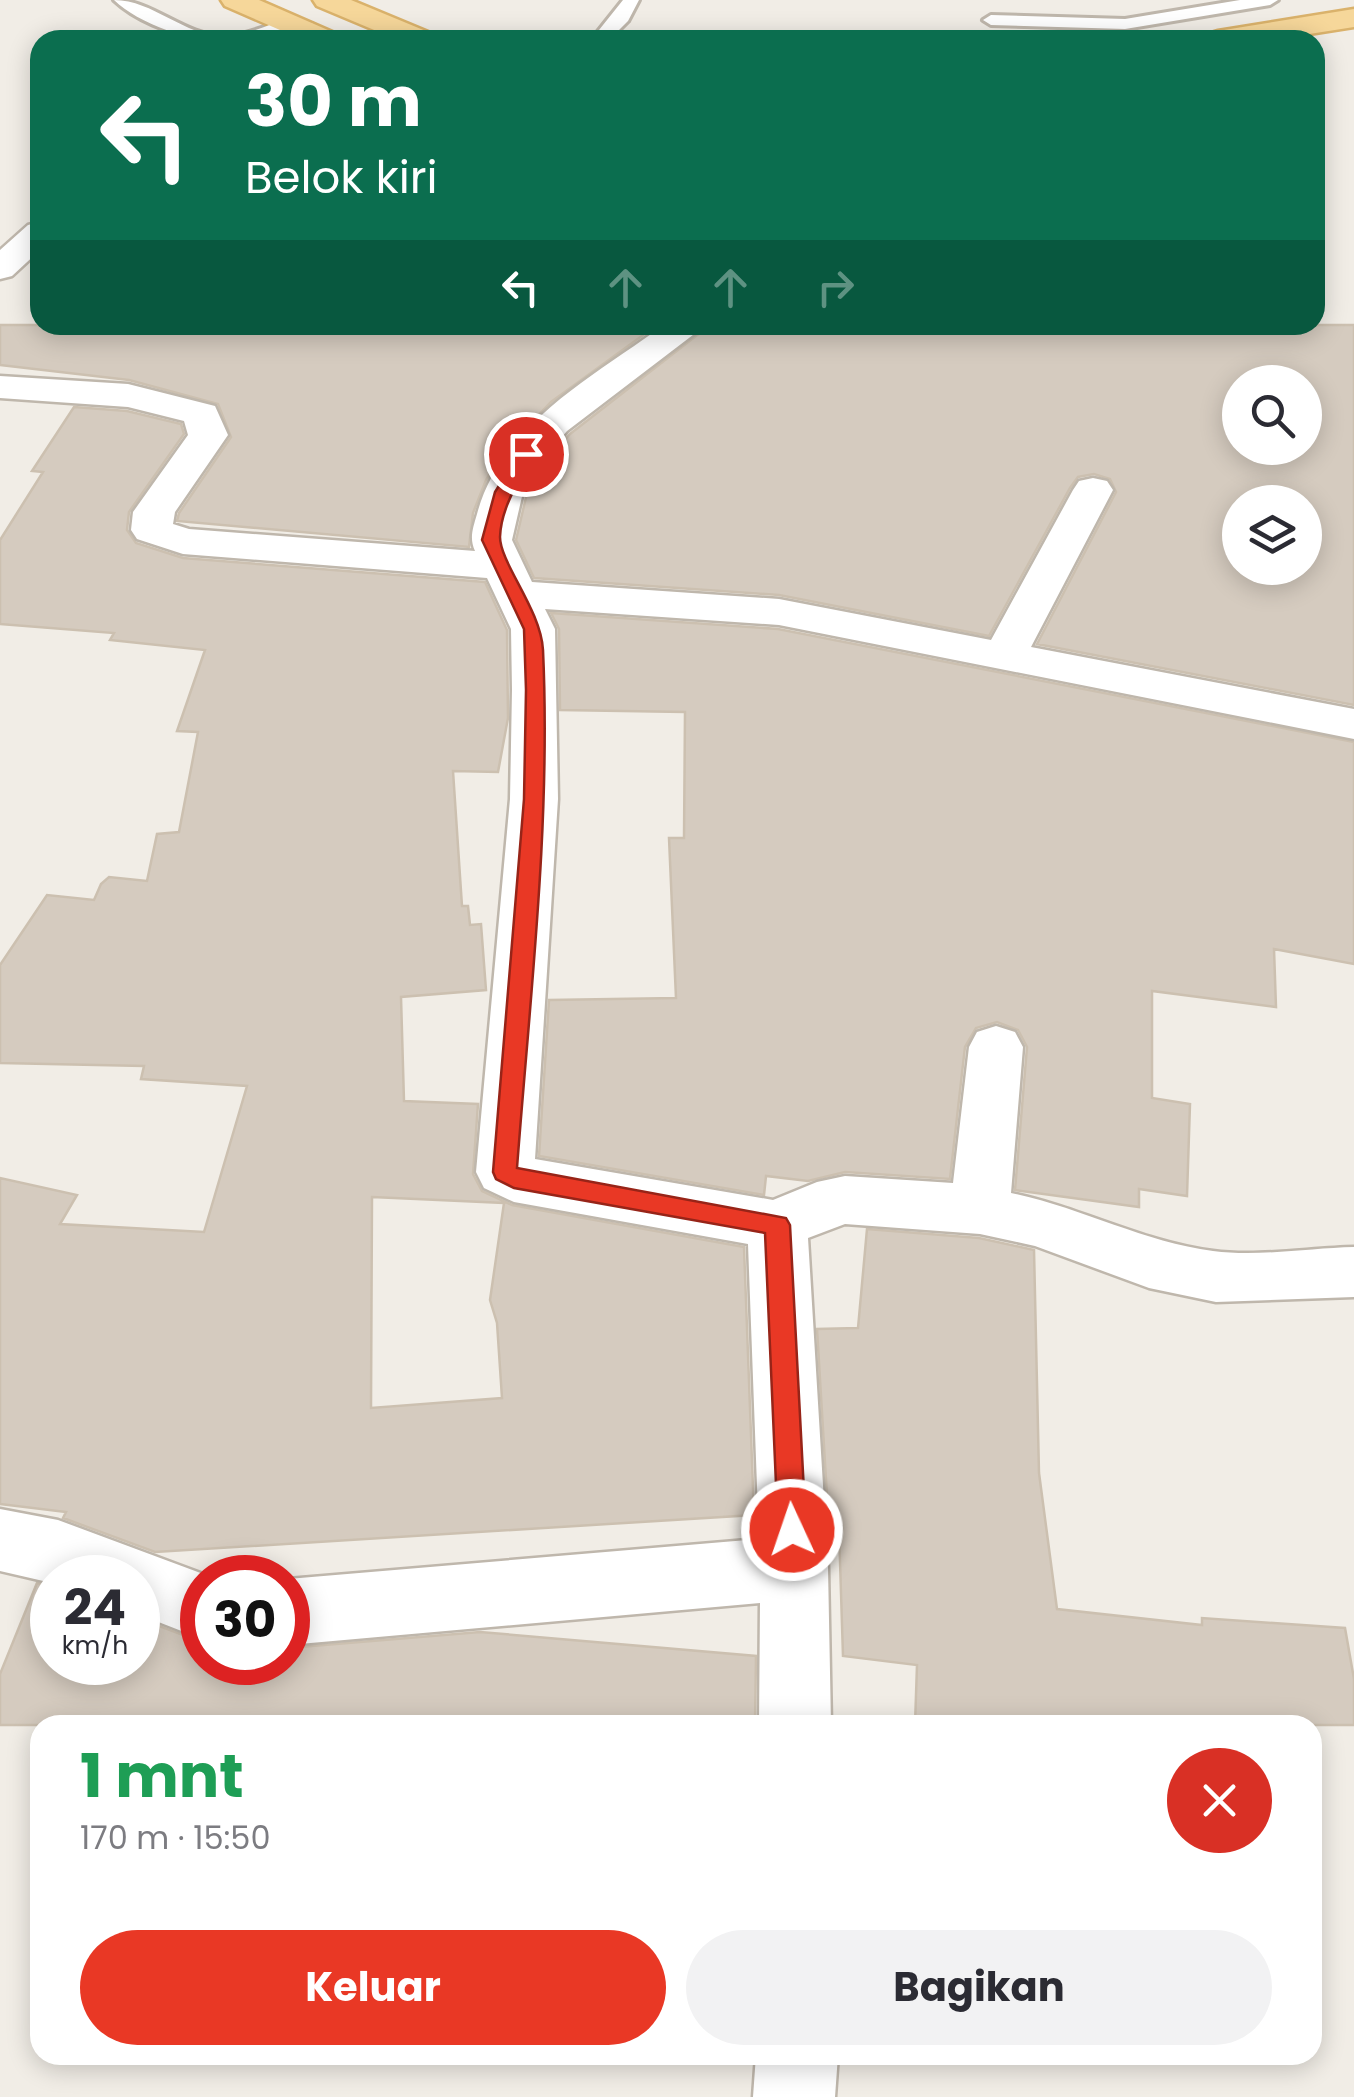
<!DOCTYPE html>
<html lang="id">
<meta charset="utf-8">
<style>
:root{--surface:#fff;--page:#f2f2f3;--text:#2b2b33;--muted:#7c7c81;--accent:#e93825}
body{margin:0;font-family:Poppins,sans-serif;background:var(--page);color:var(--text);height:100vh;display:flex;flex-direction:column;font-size:38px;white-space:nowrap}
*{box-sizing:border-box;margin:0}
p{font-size:32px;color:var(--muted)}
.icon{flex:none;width:55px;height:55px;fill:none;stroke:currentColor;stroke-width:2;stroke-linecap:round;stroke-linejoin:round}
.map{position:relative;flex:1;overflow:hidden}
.details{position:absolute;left:30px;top:1715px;width:1292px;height:350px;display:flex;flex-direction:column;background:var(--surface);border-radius:30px;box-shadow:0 5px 25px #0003}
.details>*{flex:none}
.banner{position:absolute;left:30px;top:30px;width:1295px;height:305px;border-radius:30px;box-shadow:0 5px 25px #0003;background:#0b6e4f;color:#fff;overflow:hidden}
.tools{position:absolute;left:1222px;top:365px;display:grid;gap:20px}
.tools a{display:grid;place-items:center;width:100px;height:100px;border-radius:50%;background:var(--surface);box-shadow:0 5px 25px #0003;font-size:50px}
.speed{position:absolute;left:30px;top:1555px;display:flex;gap:20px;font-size:50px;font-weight:700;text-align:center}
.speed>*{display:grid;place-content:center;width:130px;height:130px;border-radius:50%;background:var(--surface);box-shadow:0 5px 25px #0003;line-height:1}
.speed small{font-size:25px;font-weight:400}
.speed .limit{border:15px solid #d22;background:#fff;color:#111}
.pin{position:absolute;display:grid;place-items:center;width:85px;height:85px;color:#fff;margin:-42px;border:5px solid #fff;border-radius:50%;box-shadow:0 2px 10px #0007}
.me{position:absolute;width:110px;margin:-55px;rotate:357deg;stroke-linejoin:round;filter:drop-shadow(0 0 8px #0008)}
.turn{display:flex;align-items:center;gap:35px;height:210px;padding:0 50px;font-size:45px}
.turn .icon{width:130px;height:130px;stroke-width:2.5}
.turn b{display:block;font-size:70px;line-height:85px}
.lanes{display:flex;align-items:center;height:95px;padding:0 50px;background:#0003;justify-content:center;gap:50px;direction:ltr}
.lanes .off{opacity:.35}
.round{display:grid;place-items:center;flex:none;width:105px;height:105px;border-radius:52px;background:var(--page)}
.headline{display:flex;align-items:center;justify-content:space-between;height:170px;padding:0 50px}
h1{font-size:60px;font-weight:700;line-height:75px;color:#1e9e55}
.button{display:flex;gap:20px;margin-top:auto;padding:20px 50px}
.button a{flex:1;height:115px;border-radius:60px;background:var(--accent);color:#fff;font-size:40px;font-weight:700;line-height:115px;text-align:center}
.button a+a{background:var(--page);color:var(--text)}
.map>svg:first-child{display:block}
.building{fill:#d5cbbf;stroke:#ccc0b0;stroke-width:2.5;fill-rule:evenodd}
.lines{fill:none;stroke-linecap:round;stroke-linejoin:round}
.lane-casing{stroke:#bfb7ac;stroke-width:6}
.street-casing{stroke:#bfb7ac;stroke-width:5}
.primary-casing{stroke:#dab26b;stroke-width:5}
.lane{fill:#fff;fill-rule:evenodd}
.street{fill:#fff;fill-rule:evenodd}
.primary{fill:#f6d79a;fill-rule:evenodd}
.route{fill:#e93825;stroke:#972418;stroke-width:2.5}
</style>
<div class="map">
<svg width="1354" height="2097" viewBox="0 0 1354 2097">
<rect width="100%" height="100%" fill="#f1ede6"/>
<path class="building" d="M0 325H657L551 402 504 451 486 480 473 513 469 547 177 521 179 513 231 437 218 404 129 380 0 365Z
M710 325H1354V705L1037 644 1116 492 1110 479 1094 474 1078 477 1070 488 989 636 779 595 534 578 516 540 527 493 546 461 570 434ZM1240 382H1305V448H1240ZM1240 502H1305V568H1240Z
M74 407 127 411 181 424 184 434 129 512 127 530 136 543 183 558 485 582 507 630 508 718 498 772 453 771 462 906H468L470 925 481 924 486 990 401 997 404 1101 478 1104 473 1174 482 1191 512 1205 744 1247 754 1515 155 1552 63 1518 66 1512 0 1504V1178L77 1195 60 1224 204 1232 247 1086 141 1079 144 1066 0 1063V965L47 895 94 900 101 884 109 877 147 881 157 834 179 832 198 732 177 731 205 650 110 640 114 633 0 624V540L43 472 32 471ZM372 1197 504 1203 490 1300 497 1323 502 1398 371 1408Z
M551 613 778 629 1354 742V964L1274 949 1276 1007 1152 991V1098L1190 1104 1187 1196 1139 1189V1207L1015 1190 1027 1047 1018 1030 997 1022 976 1028 965 1047 950 1179 845 1172 808 1181 766 1176 764 1195 539 1156 549 1000 676 998 669 838H684L685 712 560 710 559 629Z
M867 1229 979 1238 1034 1250 1039 1473 1057 1609 1202 1625V1618L1345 1628 1354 1679V1725H915L917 1665 843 1656 839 1530H829L817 1329 858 1328Z
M37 1583 52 1586V1662H138V1618L202 1642V1662H288V1648L480 1632 756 1656 755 1725H0V1674Z"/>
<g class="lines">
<g class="lane-casing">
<path id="lane" d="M114 0C154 0 184 37 226 36 246 36 269 24 288 19L296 24C250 60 153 37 114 0Z
M623 0H639L628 21 609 40H591Z
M1240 0H1278L1270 5 1125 29 991 25 983 20 991 15 1125 19Z"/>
</g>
<g class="street-casing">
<path id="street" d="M303 21 313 24 317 30C307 45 285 40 269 40L273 34Z
M40 222V250L12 276 0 279V250L28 225Z
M664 325H706L567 431 543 459 523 492 512 540 532 582 779 599 991 640 1073 490 1079 481 1093 478 1107 481 1113 490 1031 647 1354 709V739L779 625 545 609 555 629 558 799 535 1159 773 1200 817 1182 845 1176 953 1183 969 1047 977 1032 996 1026 1015 1032 1023 1047 1011 1193C1080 1207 1143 1242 1213 1251 1258 1257 1309 1248 1354 1247V1297L1216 1302 1149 1288 1035 1246 980 1234 845 1224 808 1238 828 1568 831 1725H759L760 1603 288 1645V1579L759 1539 748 1244 514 1202 484 1188 476 1172 510 799 512 690 511 629 487 578 183 554 137 539 131 530 133 512 188 435 184 421 128 407 0 398V376L128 384 215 406 228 435 175 512 173 524 189 529 475 551C469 538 473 528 477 514 501 424 594 376 664 325Z
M0 1509 58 1520 214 1578H202V1639L138 1614V1578H52V1583L0 1571Z
M756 2055H838L835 2097H753Z"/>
</g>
<g class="primary-casing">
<path id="primary" d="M221 0H259L337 34 341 40H303L225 6Z
M313 0H351L433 34 437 40H398L317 6Z
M1354 9V27L1271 40H1204L1208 34 1218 31Z"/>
</g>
<use href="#lane" class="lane"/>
<use href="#street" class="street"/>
<use href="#primary" class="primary"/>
</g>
<path class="route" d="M521 450 535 454C520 478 501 507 500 537 500 563 541 610 543 650 551 823 530 996 517 1168L786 1218 790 1225 806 1530 802 1539 792 1542 782 1539 778 1530 765 1233 514 1188 496 1179 493 1172 524 799 526 690 524 629 482 540 495 492Z"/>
</svg>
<div class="tools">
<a><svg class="icon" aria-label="search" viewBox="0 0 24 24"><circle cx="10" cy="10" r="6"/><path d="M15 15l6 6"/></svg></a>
<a><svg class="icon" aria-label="layers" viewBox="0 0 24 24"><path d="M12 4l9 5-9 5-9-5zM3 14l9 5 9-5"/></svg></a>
</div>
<div class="speed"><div>24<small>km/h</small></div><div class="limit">30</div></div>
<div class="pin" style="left:526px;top:454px;background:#d93025"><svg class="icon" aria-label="arrive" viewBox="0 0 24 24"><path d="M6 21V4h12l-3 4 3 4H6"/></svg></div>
<svg class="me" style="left:792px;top:1530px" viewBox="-20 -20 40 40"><circle r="17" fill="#e93825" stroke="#fff" stroke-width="3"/><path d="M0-11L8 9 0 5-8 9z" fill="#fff"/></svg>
<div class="banner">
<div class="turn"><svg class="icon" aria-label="left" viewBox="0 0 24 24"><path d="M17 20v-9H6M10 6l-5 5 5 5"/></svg><div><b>30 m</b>Belok kiri</div></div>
<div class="lanes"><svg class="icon" aria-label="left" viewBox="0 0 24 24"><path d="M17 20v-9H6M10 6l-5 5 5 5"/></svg><svg class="icon off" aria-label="ahead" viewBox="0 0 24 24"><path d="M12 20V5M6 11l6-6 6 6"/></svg><svg class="icon off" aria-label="ahead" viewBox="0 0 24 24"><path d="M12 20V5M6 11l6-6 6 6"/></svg><svg class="icon off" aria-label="right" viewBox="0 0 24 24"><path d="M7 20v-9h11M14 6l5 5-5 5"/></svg></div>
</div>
<section class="details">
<div class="headline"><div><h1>1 mnt</h1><p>170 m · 15:50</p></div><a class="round" style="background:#d93025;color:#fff"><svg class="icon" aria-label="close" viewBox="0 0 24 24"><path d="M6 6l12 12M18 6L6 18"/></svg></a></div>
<div class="button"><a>Keluar</a><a>Bagikan</a></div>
</section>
</div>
